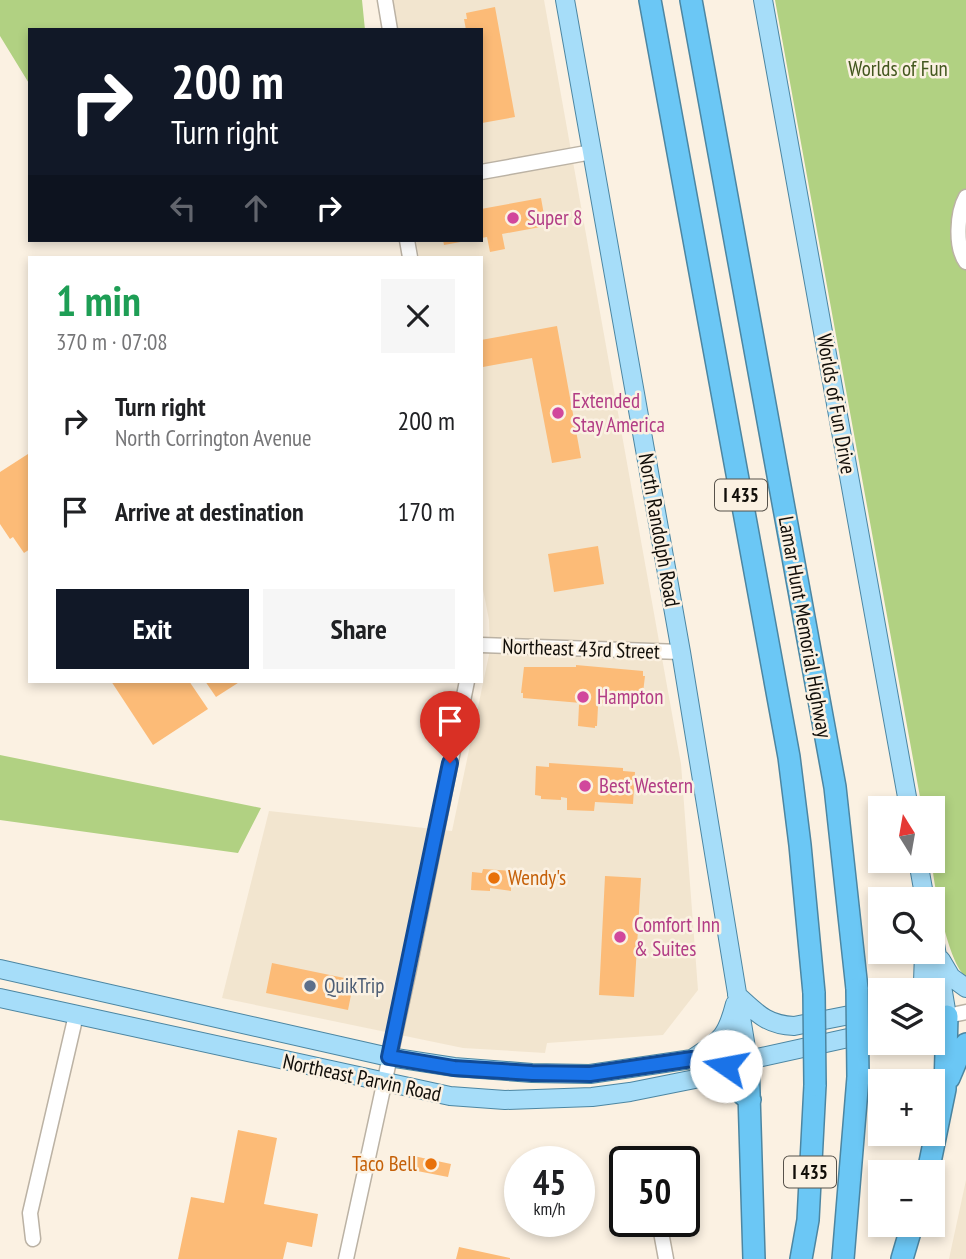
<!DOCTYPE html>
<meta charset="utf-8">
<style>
:root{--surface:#fff;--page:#f6f6f6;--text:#202124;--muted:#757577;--accent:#111827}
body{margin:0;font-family:"PT Sans Narrow",sans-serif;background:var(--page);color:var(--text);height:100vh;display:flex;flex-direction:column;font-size:26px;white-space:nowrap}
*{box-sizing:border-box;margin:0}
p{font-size:23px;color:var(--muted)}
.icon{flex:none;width:38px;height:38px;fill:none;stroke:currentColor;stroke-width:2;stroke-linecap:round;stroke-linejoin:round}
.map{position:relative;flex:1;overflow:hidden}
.side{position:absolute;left:28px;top:256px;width:455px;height:427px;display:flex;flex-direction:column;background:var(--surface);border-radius:0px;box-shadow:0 4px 10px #0003}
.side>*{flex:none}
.guide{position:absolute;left:28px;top:28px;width:455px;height:214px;border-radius:0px;box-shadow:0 4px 10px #0003;background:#111827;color:#fff;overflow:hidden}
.needle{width:46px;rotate:349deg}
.tools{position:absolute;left:868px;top:796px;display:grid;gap:14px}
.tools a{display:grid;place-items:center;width:77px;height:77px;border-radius:0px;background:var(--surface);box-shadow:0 4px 10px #0003;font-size:35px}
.speed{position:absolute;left:504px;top:1146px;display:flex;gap:14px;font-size:35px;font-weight:700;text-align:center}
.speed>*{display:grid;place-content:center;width:91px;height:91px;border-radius:50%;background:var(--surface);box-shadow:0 4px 10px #0003;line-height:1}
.speed small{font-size:18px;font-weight:400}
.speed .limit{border:4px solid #111;border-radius:10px;background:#fff;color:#111}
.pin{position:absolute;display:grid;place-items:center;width:60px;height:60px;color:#fff;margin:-72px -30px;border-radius:50% 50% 50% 0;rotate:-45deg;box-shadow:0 0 7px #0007}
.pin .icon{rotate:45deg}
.me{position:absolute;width:77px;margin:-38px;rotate:282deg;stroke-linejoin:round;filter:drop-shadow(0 0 5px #0008)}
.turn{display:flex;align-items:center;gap:24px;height:147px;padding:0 28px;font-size:32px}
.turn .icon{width:91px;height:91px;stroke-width:2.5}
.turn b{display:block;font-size:49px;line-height:60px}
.lanes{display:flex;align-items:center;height:66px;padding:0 28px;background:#0003;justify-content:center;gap:35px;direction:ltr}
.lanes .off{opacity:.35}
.round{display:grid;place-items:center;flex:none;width:74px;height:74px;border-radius:0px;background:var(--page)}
.summary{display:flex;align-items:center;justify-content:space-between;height:119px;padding:0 28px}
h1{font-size:42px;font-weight:700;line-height:52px;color:#1e9e55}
.cta{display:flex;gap:14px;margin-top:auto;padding:14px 28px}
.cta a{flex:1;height:80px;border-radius:0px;background:var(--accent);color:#fff;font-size:28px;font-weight:700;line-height:80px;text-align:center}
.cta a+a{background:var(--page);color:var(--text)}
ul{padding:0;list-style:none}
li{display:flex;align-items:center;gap:21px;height:91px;padding:0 28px}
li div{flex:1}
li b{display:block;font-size:26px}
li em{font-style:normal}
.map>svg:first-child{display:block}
.built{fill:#f2e5cf}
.green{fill:#b1d182}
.building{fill:#fcbb77}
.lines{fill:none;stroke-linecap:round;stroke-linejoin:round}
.minor-casing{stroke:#bbb2a4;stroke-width:17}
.major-casing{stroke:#4c86a2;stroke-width:20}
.highway-casing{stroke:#4c86a2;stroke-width:24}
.minor{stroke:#fff;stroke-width:14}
.major{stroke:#a6ddf9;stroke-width:18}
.highway{stroke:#6bc7f5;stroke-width:21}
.highway-bridge-casing{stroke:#4c86a2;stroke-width:24;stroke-linecap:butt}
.highway-bridge{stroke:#6bc7f5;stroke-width:21}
.route-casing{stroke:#114b97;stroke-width:18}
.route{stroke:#1a73e8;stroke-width:12}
.hotel-dot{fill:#d1479c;stroke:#fbf1e2;stroke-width:2.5}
.food-dot{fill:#e8710a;stroke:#fbf1e2;stroke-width:2.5}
.service-dot{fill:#5c6f8a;stroke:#fbf1e2;stroke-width:2.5}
.labels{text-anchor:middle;stroke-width:5;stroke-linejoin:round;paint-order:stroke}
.shield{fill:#fbf1e2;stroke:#57524a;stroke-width:2}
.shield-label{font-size:19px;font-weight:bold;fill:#110e09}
.park-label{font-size:21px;fill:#43571e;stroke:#fbf1e2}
.hotel-label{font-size:21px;fill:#b23c85;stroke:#fbf1e2;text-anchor:start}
.street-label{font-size:21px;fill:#110e09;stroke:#fbf1e2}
.food-label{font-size:21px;fill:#c56008;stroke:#fbf1e2;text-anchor:start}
.service-label{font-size:21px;fill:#4e5e75;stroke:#fbf1e2;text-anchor:start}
</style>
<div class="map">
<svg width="966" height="1259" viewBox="0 0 966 1259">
<rect width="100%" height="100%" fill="#fbf1e2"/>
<path class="built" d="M392 0H544L681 764 698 990 663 1035 547 1043 545 1053 463 1048 222 998 269 811 452 831 490 650 489 620 481 579V257H419L416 240H481V30H396Z
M966 1180V1259H949Z"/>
<path class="green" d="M0 0H362L365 30H30V85L0 36Z
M775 0H966V976C949 967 933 883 932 862 932 846 933 826 933 808H922Z
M0 755 261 808 238 853 0 820Z"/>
<path class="building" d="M495 7 515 117 482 123 481 30H466L464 19H467L466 13Z
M541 198 546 226 502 234 505 249 490 252 487 237 481 238V209Z
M443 240H466V241L444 245Z
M557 326 581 458 552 463 532 358 483 367 481 340Z
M28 454 30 457V549L24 553 13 537 10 539 0 524V472Z
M598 546 604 584 554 592 548 554Z
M576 665 643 671V676H645L642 701 596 704 598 706 597 726H595V728L578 726 579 705 581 703 523 698V693H521L524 667H576Z
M111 681H189L208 709 153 745Z
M205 681H241L216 697Z
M549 763 623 768V771L635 772 633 804 595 802 594 811 567 810V798L561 797V800L541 799V796L535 795 536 766 549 767Z
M483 869 516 871V883H511V891L490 888V891L471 890 472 872 482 873Z
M605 876 641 878 634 997 599 995Z
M272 963 354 980 348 1010 266 993Z
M238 1130 277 1138 264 1204 318 1214 312 1247 287 1242 283 1259H178L191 1197 224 1203Z
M409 1155 451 1164 448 1177 407 1169Z
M579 1180 589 1182 587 1194 579 1193Z
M459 1247 510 1258V1259H456Z"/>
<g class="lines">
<g class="minor-casing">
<path id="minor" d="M385 0 390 30
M481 172 592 152
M966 197C957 213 955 247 966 262
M407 240 410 257
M481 645 681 652
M947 1016 966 1012
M661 1232 666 1259
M33 1239 30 1213 76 1015
M346 1259 409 969 467 681"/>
</g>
<g class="major-casing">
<path id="major" d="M565 0 681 652 748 1060
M763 0 909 808
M918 861 925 900
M933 932 947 1016 933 1020
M941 960 951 977 966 988
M0 969 389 1057 454 1067 532 1073 590 1074 692 1059 725 1066
M917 990 923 982 924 952
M737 995C756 1012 766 1025 794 1026L880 1009
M0 998 450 1096 505 1100 592 1097 630 1092 710 1076 725 1066 748 1060 880 1031
M692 1059C720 1040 726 1039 735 1004"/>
</g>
<g class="highway-casing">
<path id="highway" d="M650 0 789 757 800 845 814 993
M691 0 835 787 857 989
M748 1060 754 1259
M710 1076 731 1084 750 1100
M949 1078 959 1054 966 1044
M928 1172 945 1089 947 1016
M801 1259 808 1220 815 1085
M843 1259 858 1077
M902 1259 912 1225"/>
</g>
<use href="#minor" class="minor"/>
<use href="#major" class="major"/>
<use href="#highway" class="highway"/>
<g class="highway-bridge-casing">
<path id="highway-bridge" d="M857 989 858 1077
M814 993 815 1085"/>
</g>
<use href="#highway-bridge" class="highway-bridge"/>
</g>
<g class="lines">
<g class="route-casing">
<path id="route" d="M450 763 389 1057 454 1068 532 1073 590 1074 692 1059 726 1066"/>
</g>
<use href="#route" class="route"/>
</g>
<g class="hotel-dot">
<circle cx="513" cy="218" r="7"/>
<circle cx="558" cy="413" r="7"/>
<circle cx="583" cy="697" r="7"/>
<circle cx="585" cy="786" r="7"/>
<circle cx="620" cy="937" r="7"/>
</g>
<g class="food-dot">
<circle cx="494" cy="878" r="7"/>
<circle cx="431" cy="1164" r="7"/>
</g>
<circle class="service-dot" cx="310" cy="986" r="7"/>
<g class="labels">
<g class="shield">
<rect x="715" y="479.5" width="52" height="31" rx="5"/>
<rect x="784" y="1156.5" width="52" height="31" rx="5"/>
</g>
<g class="shield-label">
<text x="741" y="502">I 435</text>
<text x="810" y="1179">I 435</text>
</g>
<g class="park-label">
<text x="898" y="76">Worlds of Fun</text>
</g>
<g class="hotel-label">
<text x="527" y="225">Super 8</text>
<text x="572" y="408">Extended<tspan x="572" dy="24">Stay America</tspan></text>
<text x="597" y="704">Hampton</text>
<text x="599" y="793">Best Western</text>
<text x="634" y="932">Comfort Inn<tspan x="634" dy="24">&amp; Suites</tspan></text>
</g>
<g class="street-label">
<text transform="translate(836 404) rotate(80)" y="7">Worlds of Fun Drive</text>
<text transform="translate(659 530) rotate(80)" y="7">North Randolph Road</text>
<text transform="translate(805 627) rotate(80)" y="7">Lamar Hunt Memorial Highway</text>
<text transform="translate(581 649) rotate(2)" y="7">Northeast 43rd Street</text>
<text transform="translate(362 1078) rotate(12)" y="7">Northeast Parvin Road</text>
</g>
<g class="food-label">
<text x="508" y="885">Wendy's</text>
<text x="417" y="1171" text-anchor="end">Taco Bell</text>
</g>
<g class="service-label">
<text x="324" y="993">QuikTrip</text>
</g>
</g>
</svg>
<div class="tools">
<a><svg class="needle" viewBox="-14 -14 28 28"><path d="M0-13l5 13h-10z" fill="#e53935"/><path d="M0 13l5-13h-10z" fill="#757577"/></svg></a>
<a><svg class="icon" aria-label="search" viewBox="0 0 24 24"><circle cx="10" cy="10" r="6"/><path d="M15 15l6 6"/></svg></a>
<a><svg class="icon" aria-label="layers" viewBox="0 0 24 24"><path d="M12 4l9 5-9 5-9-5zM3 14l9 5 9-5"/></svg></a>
<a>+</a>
<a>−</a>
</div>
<div class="speed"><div>45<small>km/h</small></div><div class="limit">50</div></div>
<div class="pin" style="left:450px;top:763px;background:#d93025"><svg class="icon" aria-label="arrive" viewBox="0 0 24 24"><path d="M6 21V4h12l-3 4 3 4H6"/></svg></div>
<svg class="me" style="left:726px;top:1066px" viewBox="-20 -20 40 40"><circle r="19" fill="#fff"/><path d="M0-13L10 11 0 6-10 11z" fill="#1a73e8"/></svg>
<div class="guide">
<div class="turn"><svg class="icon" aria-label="right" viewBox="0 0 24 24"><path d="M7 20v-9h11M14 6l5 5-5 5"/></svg><div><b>200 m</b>Turn right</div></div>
<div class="lanes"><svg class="icon off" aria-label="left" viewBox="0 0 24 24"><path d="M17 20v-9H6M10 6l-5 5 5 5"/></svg><svg class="icon off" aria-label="ahead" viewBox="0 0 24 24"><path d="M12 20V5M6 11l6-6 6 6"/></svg><svg class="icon" aria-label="right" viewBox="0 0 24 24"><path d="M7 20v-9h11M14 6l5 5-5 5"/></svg></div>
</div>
<section class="side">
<div class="summary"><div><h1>1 min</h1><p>370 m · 07:08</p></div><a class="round"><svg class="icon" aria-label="close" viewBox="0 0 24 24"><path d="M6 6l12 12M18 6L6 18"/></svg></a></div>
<ul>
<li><svg class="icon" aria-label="right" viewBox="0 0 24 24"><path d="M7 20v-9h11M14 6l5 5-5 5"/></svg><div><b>Turn right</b><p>North Corrington Avenue</p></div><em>200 m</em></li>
<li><svg class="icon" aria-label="arrive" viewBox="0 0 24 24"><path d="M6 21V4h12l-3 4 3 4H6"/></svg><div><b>Arrive at destination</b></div><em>170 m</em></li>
</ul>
<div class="cta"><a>Exit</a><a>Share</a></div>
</section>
</div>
